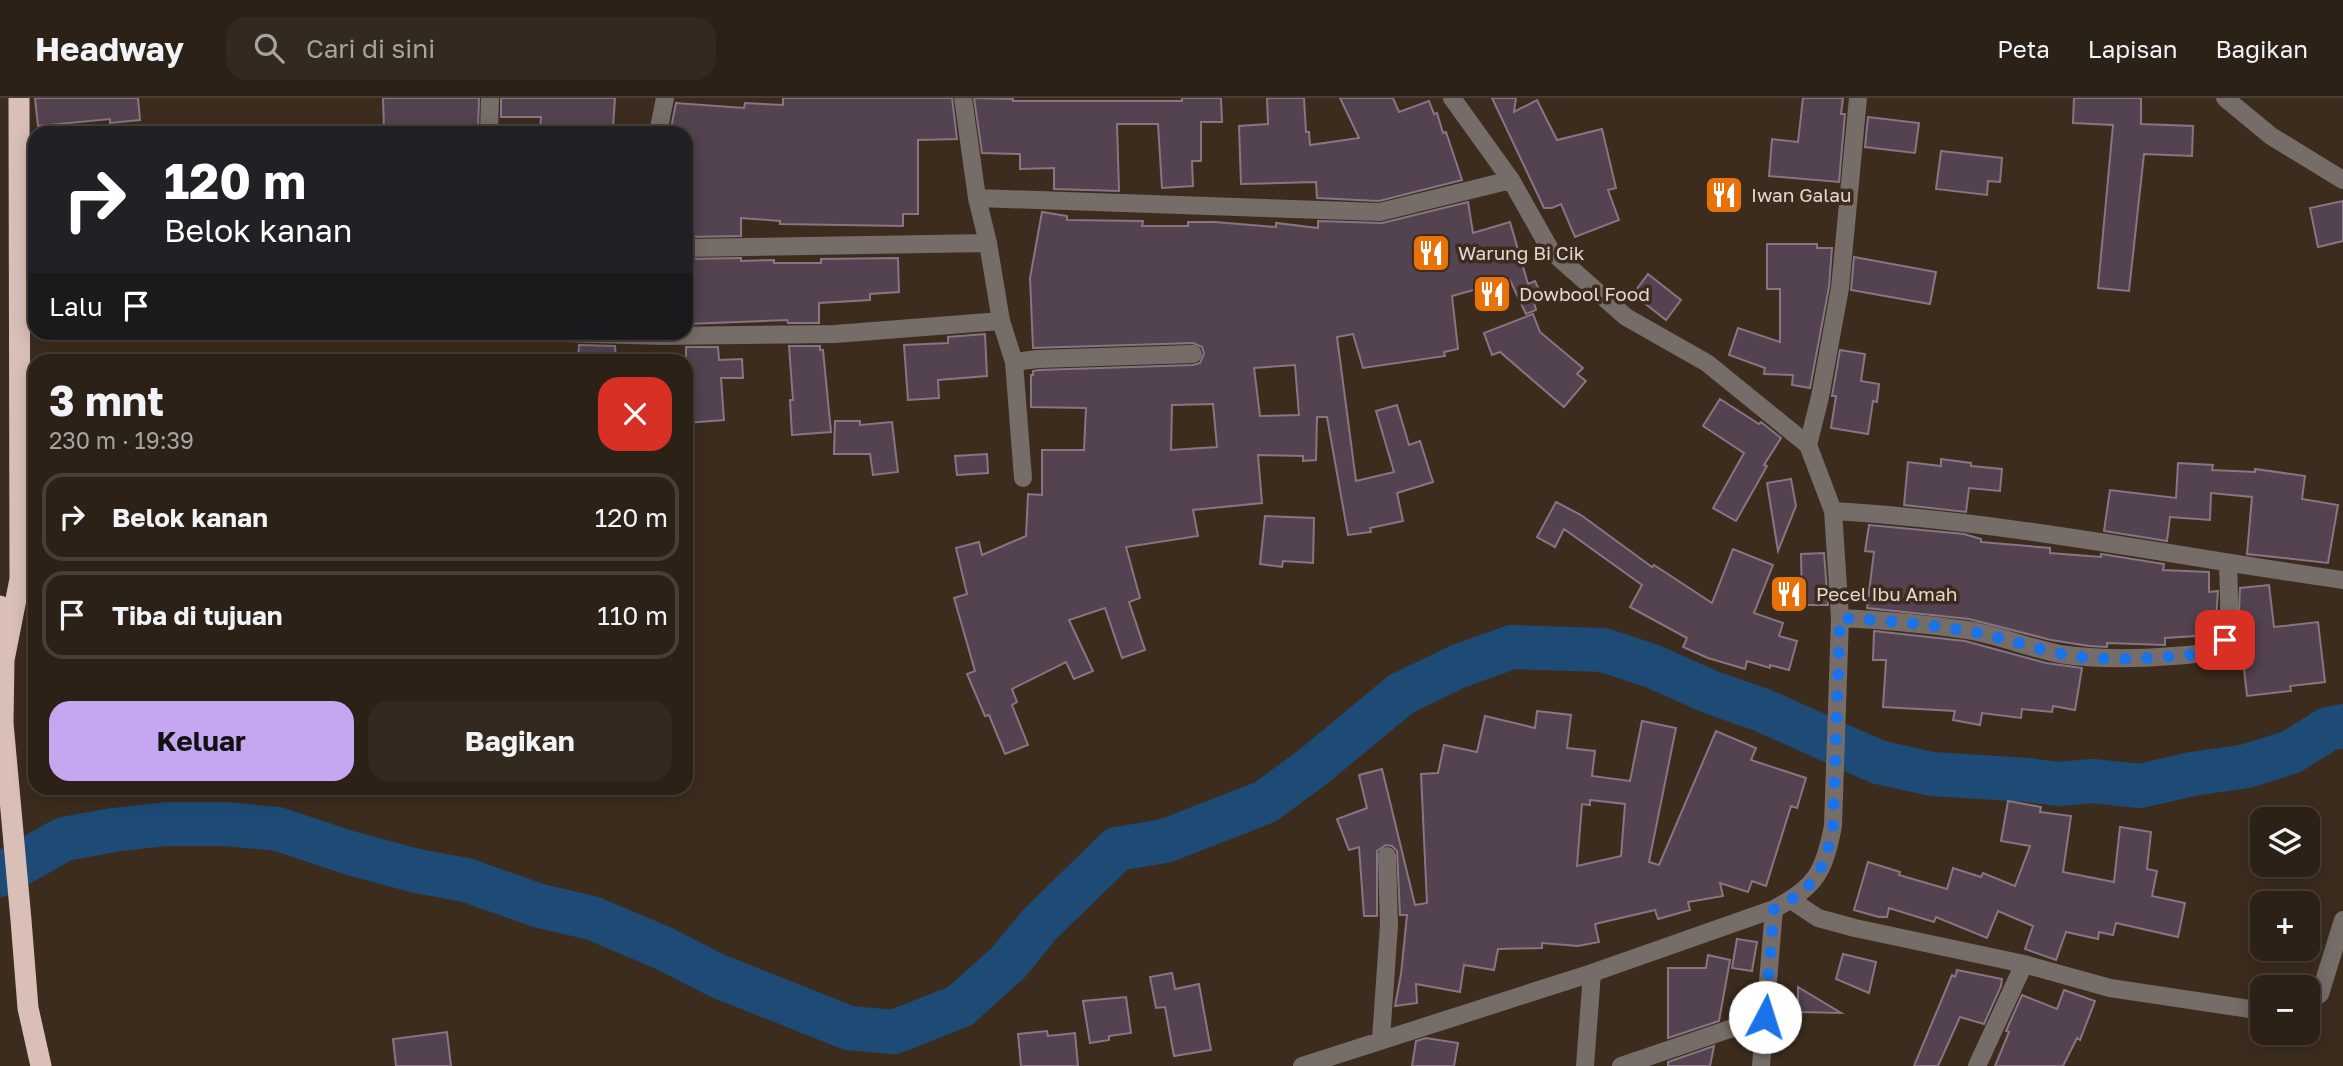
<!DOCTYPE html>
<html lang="id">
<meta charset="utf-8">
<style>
:root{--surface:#2c2116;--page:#34291f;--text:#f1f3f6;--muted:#a6a3a1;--line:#483e35;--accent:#c5a7f1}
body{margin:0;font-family:"Golos Text",sans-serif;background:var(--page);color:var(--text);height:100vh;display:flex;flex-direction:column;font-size:26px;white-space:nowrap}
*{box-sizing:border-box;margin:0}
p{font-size:23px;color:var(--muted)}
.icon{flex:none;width:38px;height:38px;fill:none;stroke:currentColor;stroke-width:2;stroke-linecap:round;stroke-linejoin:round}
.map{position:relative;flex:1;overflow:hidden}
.drawer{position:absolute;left:28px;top:256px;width:665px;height:441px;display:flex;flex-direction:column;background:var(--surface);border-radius:21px;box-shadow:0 4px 18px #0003,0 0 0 2px var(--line)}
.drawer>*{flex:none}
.top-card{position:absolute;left:28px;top:28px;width:665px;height:214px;border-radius:21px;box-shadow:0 4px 18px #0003,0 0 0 2px var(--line);background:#202124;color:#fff;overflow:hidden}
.buttons{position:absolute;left:2250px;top:709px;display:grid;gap:14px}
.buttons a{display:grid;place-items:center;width:70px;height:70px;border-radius:14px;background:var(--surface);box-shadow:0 4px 18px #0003,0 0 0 2px var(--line);font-size:35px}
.pin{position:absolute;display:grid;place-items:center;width:60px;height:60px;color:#fff;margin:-30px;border-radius:14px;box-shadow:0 4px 10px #0006}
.me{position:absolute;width:77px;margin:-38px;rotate:5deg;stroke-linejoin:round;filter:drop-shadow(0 0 5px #0008)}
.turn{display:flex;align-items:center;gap:24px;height:147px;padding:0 21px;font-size:32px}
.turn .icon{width:91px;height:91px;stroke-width:2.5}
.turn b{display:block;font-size:49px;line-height:60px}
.then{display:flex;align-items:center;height:66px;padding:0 21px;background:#0003;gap:14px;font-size:26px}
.round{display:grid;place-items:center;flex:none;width:74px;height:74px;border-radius:21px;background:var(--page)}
.overview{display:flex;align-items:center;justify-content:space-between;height:119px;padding:0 21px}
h1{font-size:42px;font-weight:700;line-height:52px}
.cta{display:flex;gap:14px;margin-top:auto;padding:14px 21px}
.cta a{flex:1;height:80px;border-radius:21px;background:var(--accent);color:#111;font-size:28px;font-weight:700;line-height:80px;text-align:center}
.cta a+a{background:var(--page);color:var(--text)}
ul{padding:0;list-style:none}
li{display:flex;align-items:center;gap:21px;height:88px;margin:0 14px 10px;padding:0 7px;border:4px solid var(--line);border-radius:21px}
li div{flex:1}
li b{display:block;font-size:26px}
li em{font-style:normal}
header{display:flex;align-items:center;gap:42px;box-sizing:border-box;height:98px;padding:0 35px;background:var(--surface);border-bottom:2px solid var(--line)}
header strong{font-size:33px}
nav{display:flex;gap:38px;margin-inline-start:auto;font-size:24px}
.search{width:490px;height:63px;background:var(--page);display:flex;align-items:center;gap:18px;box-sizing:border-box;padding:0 24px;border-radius:21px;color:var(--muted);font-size:26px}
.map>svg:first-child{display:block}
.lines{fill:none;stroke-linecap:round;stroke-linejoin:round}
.river{stroke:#1d4b76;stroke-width:44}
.building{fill:#534250;stroke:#887584;stroke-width:2;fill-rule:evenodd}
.minor{stroke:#766c68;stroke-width:18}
.highway{stroke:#d9bfb7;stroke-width:21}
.route{stroke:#1a73e8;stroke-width:12;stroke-dasharray:0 21.6}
.labels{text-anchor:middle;stroke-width:7;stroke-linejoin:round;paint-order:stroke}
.poi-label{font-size:19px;fill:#e3d9d0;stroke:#3b2c1e;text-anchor:start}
</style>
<header>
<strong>Headway</strong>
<div class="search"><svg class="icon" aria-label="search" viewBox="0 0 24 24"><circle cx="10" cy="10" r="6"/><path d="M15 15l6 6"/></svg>Cari di sini</div>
<nav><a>Peta</a><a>Lapisan</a><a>Bagikan</a></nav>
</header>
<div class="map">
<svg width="2343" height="968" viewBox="0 0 2343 968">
<rect width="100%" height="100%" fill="#3b2c1e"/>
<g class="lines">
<path class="river" d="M0 777 64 741 113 732 167 726H225L278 731 350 755 417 773 466 782 540 808 592 820 661 849 718 878 849 930 894 934 960 908 1008 865 1039 827 1117 751 1165 743 1265 704 1313 669 1401 596 1459 568 1512 549 1603 552 1652 568 1713 595 1762 612 1878 664 1932 676 2028 682 2058 686 2093 683 2140 688 2192 676 2247 668 2291 654 2328 631 2343 628"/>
</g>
<path class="building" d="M35 0H138L140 22 110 25V21L38 28Z
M383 0H479L478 33 445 34V31L384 32Z
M501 0H615L613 30 579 28V35L540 33 541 19H501Z
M783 0H952L957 41 918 42V116H903V128L780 126V123L741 120V138L686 139V35H670L676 5 744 10 745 5 783 7Z
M974 0 1013 1V3H1182V0H1221L1222 24H1201V63H1192L1193 88 1162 90 1158 26H1117L1119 93 1054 91V70L1020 71V56L982 55Z
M1267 0H1304L1306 34H1309L1310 47 1359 40 1340 0H1393L1399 14 1429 3 1434 16 1437 15 1443 35 1446 34 1462 82 1379 103 1317 100 1316 84 1241 86 1239 28 1268 26Z
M1492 0H1516L1514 14 1537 2 1557 42 1602 31 1616 90 1608 92 1619 122 1575 139 1561 106 1552 110H1544Z
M1803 0H1843L1841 16H1845L1839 84 1769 78 1772 41 1798 44Z
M2074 0H2141V26L2193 28 2192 58 2144 56 2129 193 2098 190 2113 27 2073 25Z
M1868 19 1919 25 1915 55 1865 49Z
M1941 53 2002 60 2000 84 1988 83 1987 97 1936 91Z
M2343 103V143L2318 149 2310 110Z
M1468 104 1473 135 1510 124 1528 186 1535 183 1543 200 1534 204 1536 212 1526 216 1510 182 1452 198 1458 251 1444 254 1445 258 1363 270 1353 236 1337 239 1356 383 1394 374 1376 313 1397 307 1409 347 1420 343 1433 384 1397 395 1403 423 1370 430 1371 434 1348 437 1327 319H1317L1316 362 1303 363V358L1258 357 1262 405 1193 412 1198 438 1126 449 1140 500 1129 504 1145 552 1122 560 1105 510 1069 522 1093 573 1074 581 1066 564 1012 591 1017 604 1012 607 1028 647 1005 656 989 617 985 618 967 576 975 573 954 500 967 496 956 450 979 444 982 457 1026 438 1028 396 1042 397V352H1084L1086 310 1031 309V277H1033V273L1039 272 1193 267 1200 265 1204 256 1202 249 1193 245 1033 250 1030 180 1042 114 1067 118V122L1143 123 1142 128H1188V124H1215L1276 129V125L1318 130V123L1382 125ZM1295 267 1299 317 1260 318 1254 270ZM1213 306 1217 349 1171 352 1172 307Z
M1767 146H1817V150H1832L1829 189 1810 290 1792 287 1793 277 1764 276 1765 270 1729 257 1738 230 1780 244V191H1767Z
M1854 159 1936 174 1930 206 1851 192Z
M741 160V163L774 162V165H821V161L898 160 899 194 870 196V202L819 205V225H788L787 222 686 226V161Z
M1648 176 1681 202 1666 222 1633 196Z
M1533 216 1540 234 1583 270 1577 276 1586 283 1564 309 1500 254 1492 257 1484 235Z
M985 236 987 278 938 282 939 300 908 302 904 247 948 245V239Z
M579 247 615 248 616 262H578Z
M789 248H820V252H823L831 334 792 337 790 302H793Z
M686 249H718L719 262 742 261 743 280H721L724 322 686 325Z
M1840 252 1865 256 1861 283 1879 286 1877 304 1873 303 1868 336 1831 330 1836 298H1832Z
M1720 301 1759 326 1761 324 1781 340 1764 367 1767 368 1736 423 1713 410 1744 355 1703 328Z
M835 323H860V327L892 324 898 374 873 377 870 356H834Z
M987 356 988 375 957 377 955 358Z
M1941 361 1971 365V368L2002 371 2000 393 1969 390 1966 414 1904 407 1908 364 1941 368Z
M2178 365 2213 367 2212 372 2255 374V371L2305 378 2302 401 2338 407 2328 465 2247 456 2252 399 2211 395 2210 422 2170 419 2167 443 2104 433 2110 392 2176 400Z
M1791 381 1796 408 1778 453 1767 385Z
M1556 404 1581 417 1652 469 1654 467 1712 505 1733 451 1773 467 1754 515 1783 525 1779 538 1797 543 1789 572 1770 567V570L1747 563 1745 571 1708 560 1683 549 1687 540 1630 509 1642 487 1564 431 1555 449 1537 439Z
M1265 418 1314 420 1313 465 1283 463 1282 469 1260 466Z
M1869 427 1964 436 1981 441V444L2050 450V455L2101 459V456L2164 466 2163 472 2209 474V494L2218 493 2215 534 2213 537 2165 540V547L2107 545V549L2089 548 2051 542 1969 521 1867 510 1874 454 1865 453Z
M1824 455 1828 507H1802L1801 456Z
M2269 487 2274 529 2318 524 2325 584 2290 588 2291 593 2247 598 2240 535H2238L2240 490Z
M1874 533 1965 543 2046 565 2082 570 2075 612 2053 608 2052 614 2022 611 2021 620 1982 615 1980 627 1953 622 1955 613 1883 609 1886 562H1873Z
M1537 613 1571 617 1567 650 1595 653 1592 678 1630 683 1642 623 1676 630 1649 764 1659 767 1716 633 1756 650 1751 662 1806 680 1797 710 1791 708 1766 788 1752 783 1748 794 1720 785 1723 798 1688 804 1690 812 1658 821 1655 812 1595 826 1599 844 1578 848 1542 845V850L1498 851 1494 872 1464 867 1460 894 1416 886 1417 905 1395 908 1401 876 1407 817H1400L1397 753 1392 748 1386 747 1377 753V818H1364L1359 749 1349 752 1337 721 1367 710 1359 677 1382 671 1415 807 1427 805 1421 676 1438 675 1444 647 1477 654 1485 618 1535 630ZM1590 702 1625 706 1621 758 1577 768 1582 706 1590 707Z
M2008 703 2041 709 2040 714 2071 718 2063 774 2114 784 2120 729 2151 734 2147 771 2157 773 2152 798 2185 805 2178 839 2116 825 2113 837 2099 834 2098 841 2066 834 2056 862 2025 851 2033 828 1998 813 1987 840 1936 819 1934 824 1889 810 1887 819H1879L1854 812 1868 764 1900 774 1899 777 1947 791 1953 770 1981 779 1983 775 2015 788 2030 748 2001 743Z
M1737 841 1757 844 1752 873 1732 870Z
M1843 856 1876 864 1869 895 1836 881Z
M1708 857 1730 862 1719 923 1668 940V870H1706Z
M1957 872 2002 881 2001 888 1984 926 1960 919 1938 968H1914L1952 877 1955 879Z
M1172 875 1175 891 1199 886 1211 952 1174 958 1165 909 1156 910 1150 879Z
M1798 889 1841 915 1798 914Z
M2064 892 2095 903 2080 942 2077 940 2063 968H1995L2009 934 2006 933 2022 897 2057 911Z
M1126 899 1131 935 1109 938V942L1090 945 1083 903Z
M1047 933 1048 938 1075 935 1078 968H1021L1018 936Z
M447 934 451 968H396L393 941Z
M1426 940 1458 945 1454 968H1412L1416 943Z
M1714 948 1710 968H1668V964Z"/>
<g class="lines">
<path class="minor" d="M963 0 977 100 988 145 1001 223 1014 264 1023 380
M2225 0 2271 38 2343 82
M489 35 490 0
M658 35 665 0
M977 100 1380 114 1511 82
M686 150 988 145
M529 234 662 238 835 236 1001 223
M1014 264 1038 261 1193 256
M1808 347 1820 299 1840 190 1858 0
M1833 413C2004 423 2174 458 2343 482
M1840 520C1883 522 1925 526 1967 532 1999 537 2029 550 2060 556 2098 562 2134 561 2172 558 2188 557 2210 557 2222 544 2233 533 2228 483 2228 466
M1791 802 1818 820 1855 830 2024 866 2110 890 2263 913
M2308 904 2320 896 2343 822
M1381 941 1389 827 1387 758
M1302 968 1592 875 1774 811C1816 789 1824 774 1833 728L1840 520 1833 413 1808 347 1707 265 1626 219 1551 153 1511 82 1452 0
M1585 968 1592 875
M1621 968 1765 919
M1761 968 1774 811
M1977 968 2024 866"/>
<path class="highway" d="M0 508 4 562 3 625 21 822 28 910 41 968
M4 562 20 481 19 0"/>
</g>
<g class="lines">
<path class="route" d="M1765 919 1774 811C1816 789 1824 774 1833 728L1840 520C1883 522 1925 526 1968 533 1998 538 2027 548 2057 555 2092 563 2128 561 2164 559 2186 557 2207 557 2225 542"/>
</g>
<defs>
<g id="restaurant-square" transform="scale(2.0125)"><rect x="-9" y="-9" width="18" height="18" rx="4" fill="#e8710a" stroke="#3b2c1e"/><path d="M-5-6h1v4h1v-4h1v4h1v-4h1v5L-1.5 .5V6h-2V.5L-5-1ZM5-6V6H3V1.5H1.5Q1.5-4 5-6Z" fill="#fff"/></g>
</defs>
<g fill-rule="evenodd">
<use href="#restaurant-square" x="1724" y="97"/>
<use href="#restaurant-square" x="1431" y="155"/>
<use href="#restaurant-square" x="1492" y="196"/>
<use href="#restaurant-square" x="1789" y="496"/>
</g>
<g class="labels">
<g class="poi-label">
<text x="1751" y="104">Iwan Galau</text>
<text x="1458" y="162">Warung Bi Cik</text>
<text x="1519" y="203">Dowbool Food</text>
<text x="1816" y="503">Pecel Ibu Amah</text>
</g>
</g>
</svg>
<div class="buttons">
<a><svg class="icon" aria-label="layers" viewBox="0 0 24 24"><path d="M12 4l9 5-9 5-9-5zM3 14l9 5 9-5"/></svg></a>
<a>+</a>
<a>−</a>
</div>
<div class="pin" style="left:2225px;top:542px;background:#d93025"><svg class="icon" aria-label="arrive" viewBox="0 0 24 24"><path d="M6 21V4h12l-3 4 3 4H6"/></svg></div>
<svg class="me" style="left:1765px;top:919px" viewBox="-20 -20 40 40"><circle r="19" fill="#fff"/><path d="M0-13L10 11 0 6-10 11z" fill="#1a73e8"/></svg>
<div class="top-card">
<div class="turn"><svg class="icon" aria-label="right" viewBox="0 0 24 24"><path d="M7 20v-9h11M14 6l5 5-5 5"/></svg><div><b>120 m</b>Belok kanan</div></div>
<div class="then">Lalu<svg class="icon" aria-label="arrive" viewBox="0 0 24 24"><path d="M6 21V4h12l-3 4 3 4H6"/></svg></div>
</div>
<section class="drawer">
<div class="overview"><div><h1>3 mnt</h1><p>230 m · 19:39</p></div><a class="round" style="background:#d93025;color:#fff"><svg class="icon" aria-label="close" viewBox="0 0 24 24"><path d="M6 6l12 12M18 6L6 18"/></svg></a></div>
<ul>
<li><svg class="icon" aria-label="right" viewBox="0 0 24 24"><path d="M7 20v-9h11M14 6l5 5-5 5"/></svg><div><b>Belok kanan</b></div><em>120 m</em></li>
<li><svg class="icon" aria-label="arrive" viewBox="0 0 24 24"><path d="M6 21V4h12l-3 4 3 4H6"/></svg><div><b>Tiba di tujuan</b></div><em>110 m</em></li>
</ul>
<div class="cta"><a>Keluar</a><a>Bagikan</a></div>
</section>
</div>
